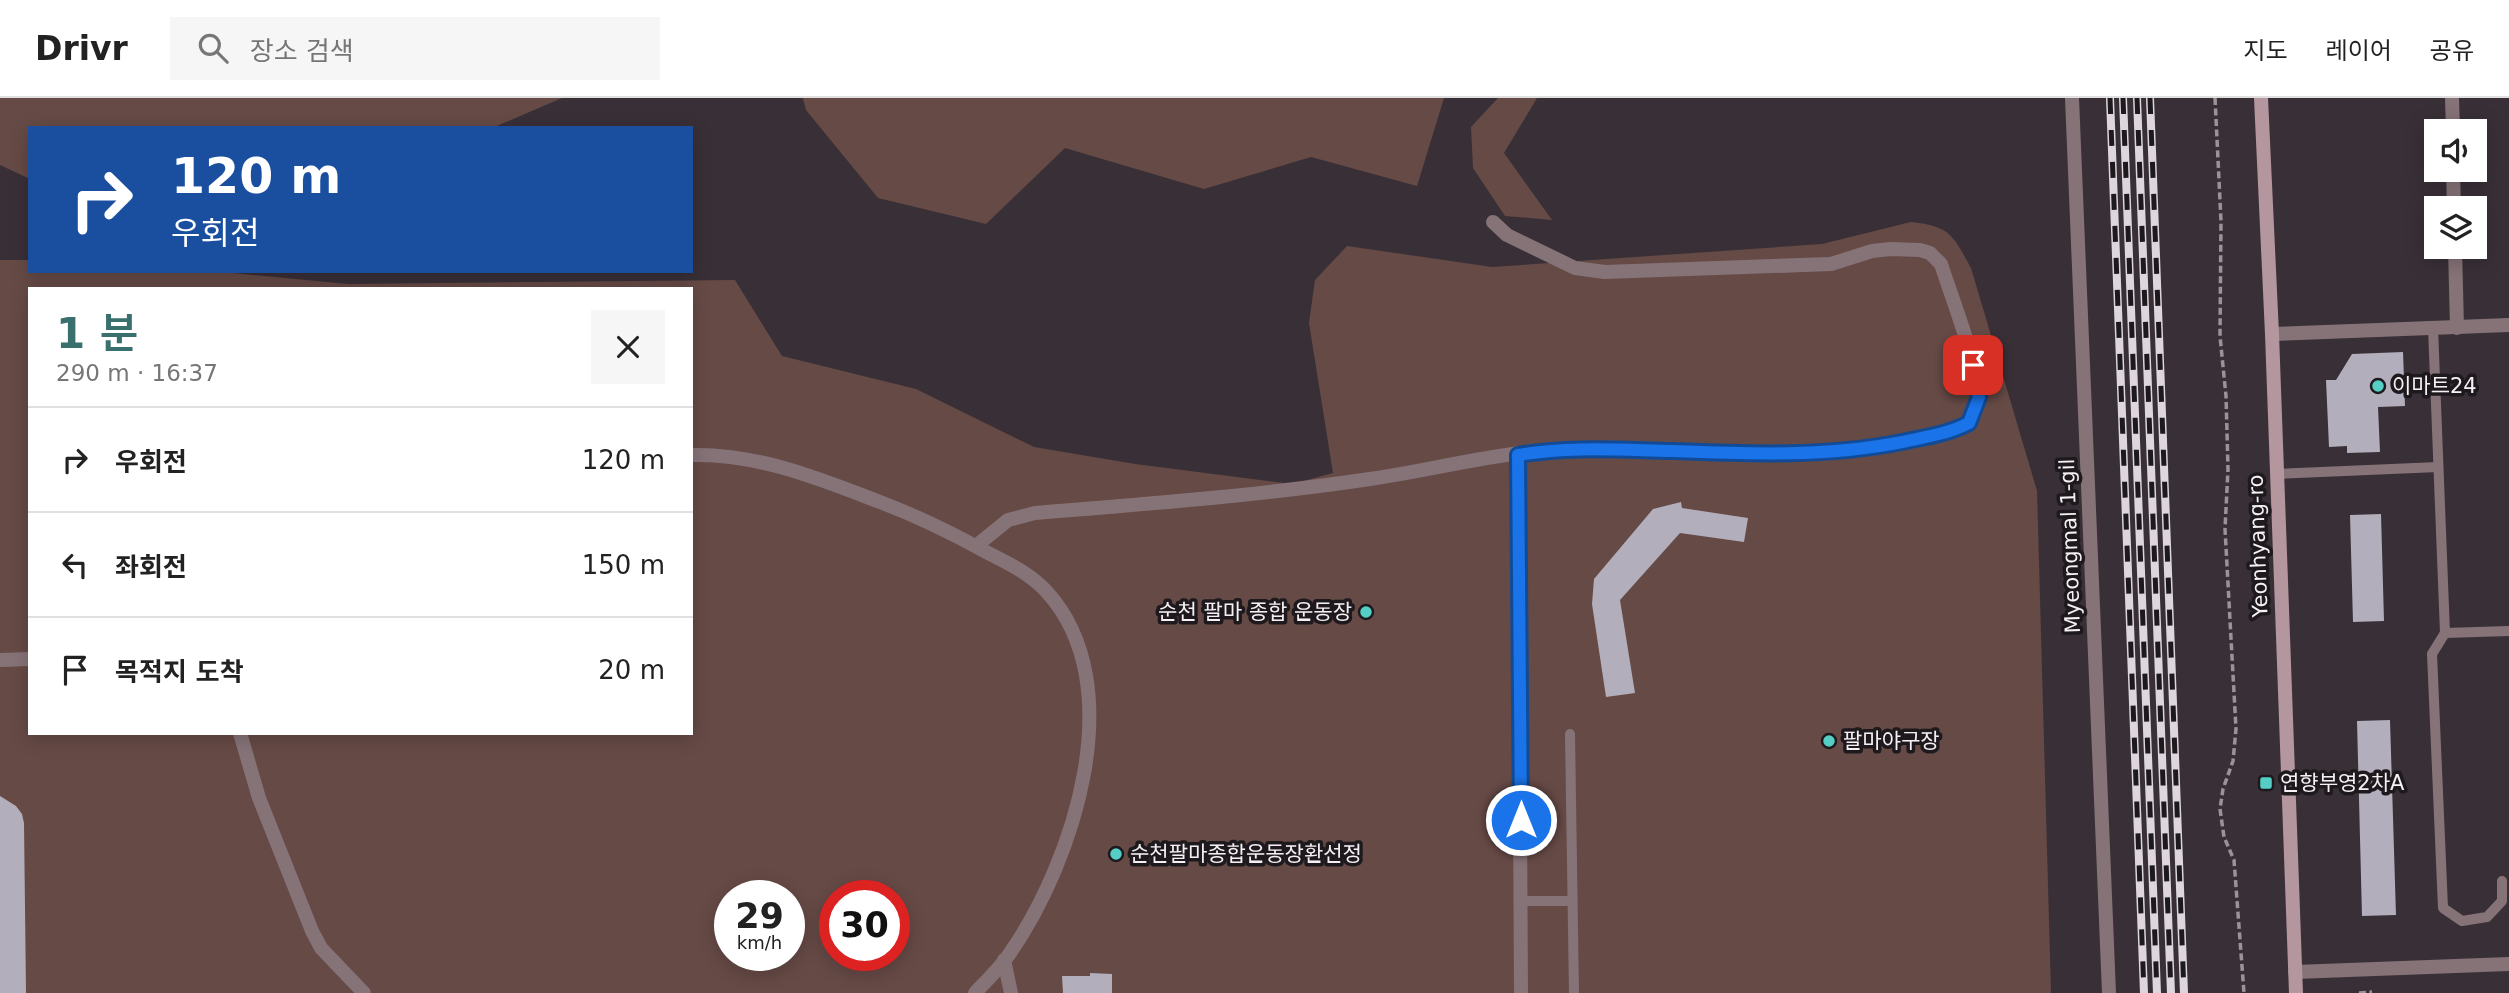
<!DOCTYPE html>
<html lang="ko">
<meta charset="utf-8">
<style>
:root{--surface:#fff;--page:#f6f6f6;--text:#222;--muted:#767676;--line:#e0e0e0;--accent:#396f6c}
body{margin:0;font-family:"DejaVu Sans","Noto Sans KR",sans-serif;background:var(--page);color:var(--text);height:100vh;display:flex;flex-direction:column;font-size:26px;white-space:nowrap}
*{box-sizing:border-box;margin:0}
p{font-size:23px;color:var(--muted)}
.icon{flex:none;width:38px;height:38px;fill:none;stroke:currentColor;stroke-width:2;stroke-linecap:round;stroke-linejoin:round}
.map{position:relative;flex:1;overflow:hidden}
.drawer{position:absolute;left:28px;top:189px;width:665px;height:448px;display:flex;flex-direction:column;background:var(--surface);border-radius:0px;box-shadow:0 4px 18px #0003}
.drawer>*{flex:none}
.hud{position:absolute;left:28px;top:28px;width:665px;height:147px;border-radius:0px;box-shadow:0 4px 18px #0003;background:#1a4fa0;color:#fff;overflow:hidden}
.controls{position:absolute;left:2424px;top:21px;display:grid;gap:14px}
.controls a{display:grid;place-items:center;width:63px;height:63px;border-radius:0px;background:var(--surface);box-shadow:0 4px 18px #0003;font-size:35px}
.speed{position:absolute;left:714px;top:782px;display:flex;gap:14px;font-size:35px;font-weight:700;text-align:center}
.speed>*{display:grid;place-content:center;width:91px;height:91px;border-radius:50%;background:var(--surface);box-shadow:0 4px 18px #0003;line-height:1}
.speed small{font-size:18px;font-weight:400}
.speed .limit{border:10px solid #d22;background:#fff;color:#111}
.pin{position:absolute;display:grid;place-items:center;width:60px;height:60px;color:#fff;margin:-30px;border-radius:14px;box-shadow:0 4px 10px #0006}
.me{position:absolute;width:77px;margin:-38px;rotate:0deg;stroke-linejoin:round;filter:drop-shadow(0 0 5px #0008)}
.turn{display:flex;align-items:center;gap:24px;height:147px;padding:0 28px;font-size:32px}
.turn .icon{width:91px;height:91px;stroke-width:2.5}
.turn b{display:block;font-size:49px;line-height:60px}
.round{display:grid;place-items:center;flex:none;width:74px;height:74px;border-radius:0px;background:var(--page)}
.head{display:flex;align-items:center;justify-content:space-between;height:119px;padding:0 28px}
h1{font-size:42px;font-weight:600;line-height:52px;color:var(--accent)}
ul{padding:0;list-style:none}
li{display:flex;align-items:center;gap:21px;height:105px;padding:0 28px;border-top:2px solid var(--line)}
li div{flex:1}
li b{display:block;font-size:26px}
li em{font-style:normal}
header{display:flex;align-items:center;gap:42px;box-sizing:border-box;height:98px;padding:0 35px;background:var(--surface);border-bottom:2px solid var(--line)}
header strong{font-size:33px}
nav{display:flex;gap:38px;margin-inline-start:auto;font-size:24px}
.search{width:490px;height:63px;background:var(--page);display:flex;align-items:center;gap:18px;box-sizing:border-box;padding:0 24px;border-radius:0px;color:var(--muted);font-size:26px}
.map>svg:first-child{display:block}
.green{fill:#664a46;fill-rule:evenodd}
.building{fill:#b3aebb}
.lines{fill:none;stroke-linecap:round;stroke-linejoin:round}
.path{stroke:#9b9399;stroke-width:3.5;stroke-dasharray:7 3.5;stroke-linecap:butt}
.service{stroke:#867378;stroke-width:10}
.minor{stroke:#867378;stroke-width:14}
.tertiary{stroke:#867378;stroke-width:14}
.secondary{stroke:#b4969f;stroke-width:14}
.rail-casing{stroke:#ddd6dc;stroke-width:8}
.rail{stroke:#1d191d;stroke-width:5;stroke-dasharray:16;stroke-linecap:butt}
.route-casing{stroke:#114b97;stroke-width:18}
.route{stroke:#1a73e8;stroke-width:12}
.poi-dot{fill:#55cec6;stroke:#1d191d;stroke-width:2.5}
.labels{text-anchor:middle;stroke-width:7;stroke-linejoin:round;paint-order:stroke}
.poi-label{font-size:21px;fill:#f6f0f5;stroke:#1d191d;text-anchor:start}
.street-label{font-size:21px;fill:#f6f0f5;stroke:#1d191d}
</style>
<header>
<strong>Drivr</strong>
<div class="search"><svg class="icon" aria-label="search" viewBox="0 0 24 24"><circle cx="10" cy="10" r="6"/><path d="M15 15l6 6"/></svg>장소 검색</div>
<nav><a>지도</a><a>레이어</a><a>공유</a></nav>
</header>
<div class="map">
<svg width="2509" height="895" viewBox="0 0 2509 895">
<rect width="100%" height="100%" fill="#393037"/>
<path class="green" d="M0 0H562L492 30H30V81L0 67Z
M803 0H1444L1417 88 1311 59 1204 91 1065 50 986 126 878 100 806 12Z
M1498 0H1537L1504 55 1552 122 1505 118 1473 70 1471 29Z
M1911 124C1950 128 1953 137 1971 170L2037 393 2051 895H0V162H30V173H213L348 186 735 182 782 258 916 291 1034 349 1135 366 1292 386 1333 375 1309 225 1315 182 1347 148 1492 169 1822 146ZM30 191H691V635H30ZM730 798H789V858H730ZM835 798H894V858H835Z"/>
<path class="building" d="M2403 254 2405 308 2378 309 2380 354 2347 355V348L2329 349 2326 282H2336L2352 256Z
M1681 404 1682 410 1748 420 1744 444 1680 435 1620 502 1635 595 1606 599 1592 506 1594 481 1653 411Z
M2381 416 2384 523 2353 524 2350 417Z
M2390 622 2396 817 2362 818 2357 623Z
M0 698 16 708 22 716 24 725 26 895H0Z
M1090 875 1112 876V895H1063L1062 878H1090Z"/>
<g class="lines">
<path class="path" d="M2215 0 2221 123 2220 238 2226 298 2228 371 2225 431 2236 631 2233 663 2223 691 2220 711 2224 739 2234 762 2244 895
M2359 895 2372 894"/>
<path class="service" d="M2433 230 2445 535 2509 533
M2276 376 2438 369
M2445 535 2432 556 2443 810 2462 823 2487 819 2502 803V783
M1570 636 1574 895
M1521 803H1572"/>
<path class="minor" d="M2072 0 2109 895
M2452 0 2453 33
M2453 72 2454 110
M2455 149 2457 230
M691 357C757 355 820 381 880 404 917 418 952 435 986 454 1008 465 1031 476 1047 494 1132 588 1073 764 1010 855 1001 869 987 882 975 895
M1518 357 1521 895
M976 448 1008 422 1035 415C1145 406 1254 398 1363 382 1424 374 1485 357 1546 352 1682 343 1825 376 1958 331 1970 324 1976 314 1978 300 1981 274 1950 195 1941 166L1930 155 1920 152 1890 151 1872 153 1831 166 1605 174 1575 170 1507 137 1493 124
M240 635 259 700 312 833 321 850 364 895
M1004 862 1011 895"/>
<path class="tertiary" d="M2272 236 2509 227
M0 562 30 561
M2295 874 2509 866"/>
<path class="secondary" d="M2261 0 2272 236 2296 895"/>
<g class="rail-casing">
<path id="rail" d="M2110 0 2144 895
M2123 0 2157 895
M2137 0 2171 895
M2150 0 2184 895"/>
</g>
<use href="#rail" class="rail"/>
</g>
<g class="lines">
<g class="route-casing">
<path id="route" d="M1521 722 1518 357C1569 348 1621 352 1673 353 1749 356 1828 359 1902 344 1925 339 1948 336 1969 325L1979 299 1973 267"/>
</g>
<use href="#route" class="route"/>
</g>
<g class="poi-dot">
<circle cx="2378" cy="288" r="7"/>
<circle cx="1366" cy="514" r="7"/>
<circle cx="1829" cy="643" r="7"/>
<rect x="2259" y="678" width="14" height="14" rx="3.5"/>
<circle cx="1116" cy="756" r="7"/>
</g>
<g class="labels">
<g class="poi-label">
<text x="2392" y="295">이마트24</text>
<text x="1352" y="521" text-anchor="end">순천 팔마 종합 운동장</text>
<text x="1843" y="650">팔마야구장</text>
<text x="2280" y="692">연향부영2차A</text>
<text x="1130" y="763">순천팔마종합운동장환선정</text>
</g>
<g class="street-label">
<text transform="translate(2070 448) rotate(-92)" y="7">Myeongmal 1-gil</text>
<text transform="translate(2258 448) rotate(-92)" y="7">Yeonhyang-ro</text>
</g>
</g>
</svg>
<div class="controls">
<a><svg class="icon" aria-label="sound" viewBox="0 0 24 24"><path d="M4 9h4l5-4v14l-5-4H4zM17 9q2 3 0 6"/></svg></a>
<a><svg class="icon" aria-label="layers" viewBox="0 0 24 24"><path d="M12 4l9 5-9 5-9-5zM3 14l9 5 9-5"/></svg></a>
</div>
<div class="speed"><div>29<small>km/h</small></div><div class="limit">30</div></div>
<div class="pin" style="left:1973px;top:267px;background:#d93025"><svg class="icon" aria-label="arrive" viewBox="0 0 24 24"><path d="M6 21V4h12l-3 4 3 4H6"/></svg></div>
<svg class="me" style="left:1521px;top:722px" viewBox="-20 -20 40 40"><circle r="17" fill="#1a73e8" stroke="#fff" stroke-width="3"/><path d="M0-11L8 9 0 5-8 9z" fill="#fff"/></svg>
<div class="hud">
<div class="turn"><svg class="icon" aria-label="right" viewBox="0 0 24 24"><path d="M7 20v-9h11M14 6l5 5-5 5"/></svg><div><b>120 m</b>우회전</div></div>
</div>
<section class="drawer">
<div class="head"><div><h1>1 분</h1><p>290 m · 16:37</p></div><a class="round"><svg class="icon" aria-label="close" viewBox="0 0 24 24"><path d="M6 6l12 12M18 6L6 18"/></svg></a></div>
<ul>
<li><svg class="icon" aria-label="right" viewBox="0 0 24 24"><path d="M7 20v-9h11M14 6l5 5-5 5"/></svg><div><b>우회전</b></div><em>120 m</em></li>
<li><svg class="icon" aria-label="left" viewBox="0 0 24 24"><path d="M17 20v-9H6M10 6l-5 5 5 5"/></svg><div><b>좌회전</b></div><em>150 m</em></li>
<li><svg class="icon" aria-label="arrive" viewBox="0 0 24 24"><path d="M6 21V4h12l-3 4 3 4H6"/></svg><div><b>목적지 도착</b></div><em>20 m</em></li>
</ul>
</section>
</div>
